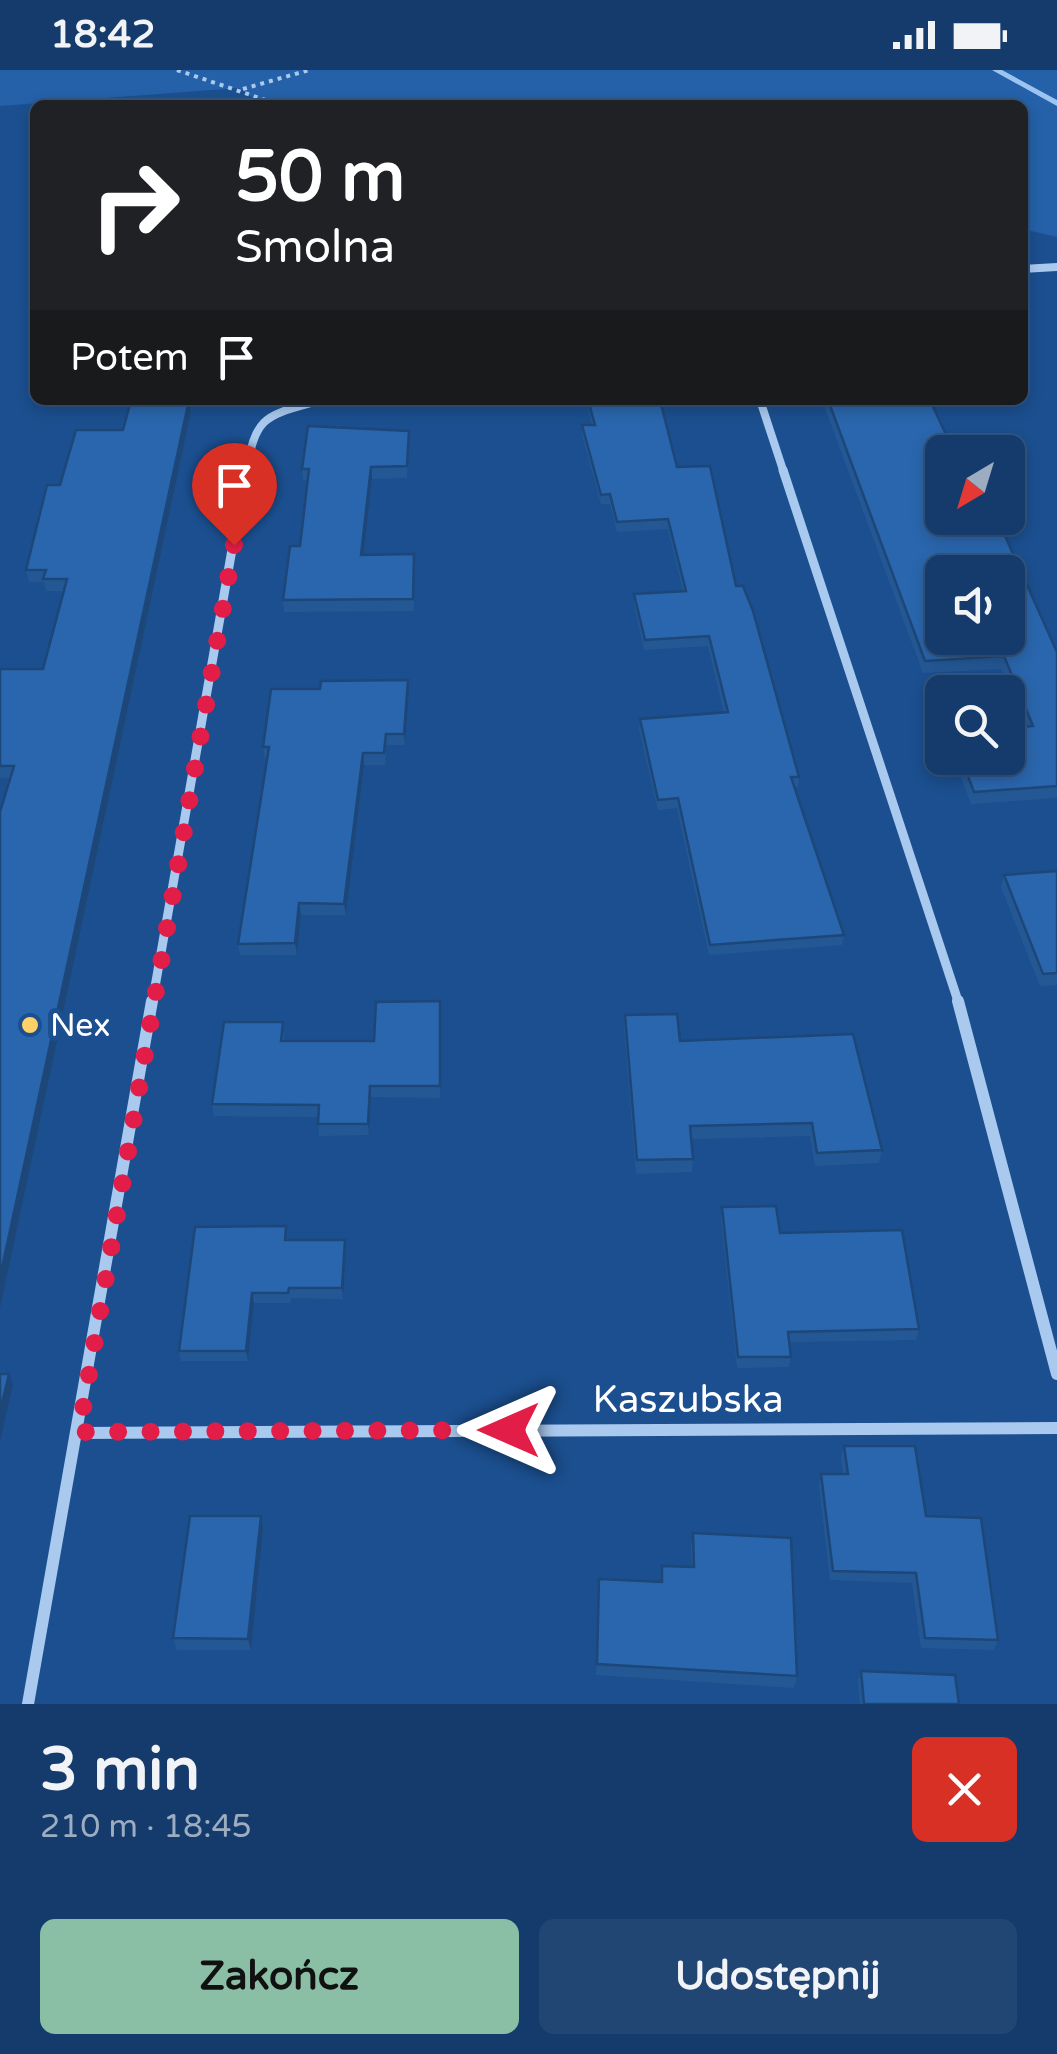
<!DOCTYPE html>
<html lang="pl">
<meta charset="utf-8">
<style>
:root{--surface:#143b6b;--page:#214673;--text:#f1f3f6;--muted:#9dadc1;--line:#33557e;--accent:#8abfa5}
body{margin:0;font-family:"Varela Round",sans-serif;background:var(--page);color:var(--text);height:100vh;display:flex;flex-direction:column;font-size:38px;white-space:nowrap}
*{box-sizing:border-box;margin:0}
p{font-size:32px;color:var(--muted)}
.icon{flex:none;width:55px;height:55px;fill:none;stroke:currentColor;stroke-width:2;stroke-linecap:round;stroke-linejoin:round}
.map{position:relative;height:1634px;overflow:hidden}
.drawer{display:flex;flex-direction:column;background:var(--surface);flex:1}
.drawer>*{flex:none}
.guide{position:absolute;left:30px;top:30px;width:998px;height:305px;border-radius:15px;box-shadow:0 5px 15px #0003,0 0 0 2px var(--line);background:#202124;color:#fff;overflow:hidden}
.needle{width:65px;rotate:218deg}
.controls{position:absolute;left:925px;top:365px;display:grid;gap:20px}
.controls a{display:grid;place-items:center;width:100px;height:100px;border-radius:15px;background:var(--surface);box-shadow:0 5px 15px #0003,0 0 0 2px var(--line);font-size:50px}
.pin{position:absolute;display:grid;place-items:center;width:85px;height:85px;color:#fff;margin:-102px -42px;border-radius:50% 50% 50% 0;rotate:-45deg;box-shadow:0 0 10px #0007}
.pin .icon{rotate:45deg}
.me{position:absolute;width:110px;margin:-55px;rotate:270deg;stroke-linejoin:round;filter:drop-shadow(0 0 8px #0008)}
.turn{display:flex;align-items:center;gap:35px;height:210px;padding:0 40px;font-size:45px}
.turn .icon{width:130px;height:130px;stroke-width:2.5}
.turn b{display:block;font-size:70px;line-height:85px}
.then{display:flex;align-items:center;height:95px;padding:0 40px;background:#0003;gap:20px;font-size:38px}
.round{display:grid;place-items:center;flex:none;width:105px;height:105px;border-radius:15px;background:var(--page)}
.headline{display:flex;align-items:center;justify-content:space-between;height:170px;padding:0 40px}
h1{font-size:60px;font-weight:800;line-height:75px}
.button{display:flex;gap:20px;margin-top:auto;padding:20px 40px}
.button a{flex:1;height:115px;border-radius:15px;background:var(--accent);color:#111;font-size:40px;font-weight:800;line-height:115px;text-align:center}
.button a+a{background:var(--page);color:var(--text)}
.status{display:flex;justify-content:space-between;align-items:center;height:70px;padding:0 50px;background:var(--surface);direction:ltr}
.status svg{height:28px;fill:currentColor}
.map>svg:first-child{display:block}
.green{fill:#2461a8}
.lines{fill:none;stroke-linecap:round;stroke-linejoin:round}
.stream{fill:#9cc4f0;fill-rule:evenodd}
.path{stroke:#a9c9ee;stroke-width:4;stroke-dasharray:4 5;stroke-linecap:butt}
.street-far2{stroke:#a9c9ee;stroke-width:8}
.street-far1{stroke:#a9c9ee;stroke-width:9}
.street{stroke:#a9c9ee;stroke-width:12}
.wall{fill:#245895}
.shaded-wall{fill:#1d4779}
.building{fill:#2a66ad;stroke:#1d4779;stroke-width:2.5;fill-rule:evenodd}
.route{stroke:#e11d48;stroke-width:18;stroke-dasharray:0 32.4}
.poi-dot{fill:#ffd166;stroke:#1b4f8f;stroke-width:4}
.labels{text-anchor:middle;stroke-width:10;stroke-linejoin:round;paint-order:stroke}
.poi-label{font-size:32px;fill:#fff;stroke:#1b4f8f;text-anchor:start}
.near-street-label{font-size:38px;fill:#fff;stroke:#1b4f8f}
</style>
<div class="status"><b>18:42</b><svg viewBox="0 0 49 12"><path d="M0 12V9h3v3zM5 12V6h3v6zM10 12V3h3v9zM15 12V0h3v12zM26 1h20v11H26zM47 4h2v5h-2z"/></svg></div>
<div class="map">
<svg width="1057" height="1634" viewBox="0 0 1057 1634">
<rect width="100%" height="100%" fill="#1b4f8f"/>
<path class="green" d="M0 0H1057V167L1023 159 1022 35H263L239 18 0 36Z"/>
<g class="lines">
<path class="stream" d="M992 0H1002L1057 30V36Z"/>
<path class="path" d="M177 0 280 35
M243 19 309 0"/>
<path class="street-far2" d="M1022 199 1057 197
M760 330 784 403
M246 403C256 343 266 346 322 330"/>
<path class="street-far1" d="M783 400 959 934
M152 934 246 400"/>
<path class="street" d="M958 931 1057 1304
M79 1363 1057 1358
M28 1634 152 931"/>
</g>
<path class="wall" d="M189 330 191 342 0 1239V742L10 708H0V599H43L64 521H46L44 512H29L26 500 60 415 123 360Z
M586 330H701L700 334 662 336 677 397 736 516 799 707 798 717H794L844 865 842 875 709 885 677 738 658 740 639 659 640 649 724 643 708 576 644 580 634 534V524L683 521 668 459 617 462 610 434H601L582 365V355H592Z
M822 330H930L942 382 1057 582V728L971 734 954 688H1008L1025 657 1001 599 923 603Z
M409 361 407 408 372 409 363 485 414 484V541L284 542 283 530 300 476 307 410H303L302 399Z
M409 622 405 675H386L385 695H364L346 845H301L297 885H240L238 874 268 689H265L263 677Z
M1057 801V915L1040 916 1001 817 1004 805Z
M441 943 440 1028 371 1027 369 1065 319 1066 318 1047 214 1046 212 1034 283 952 284 971H374Z
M625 945 680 971 882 1080 879 1093 815 1096 810 1066 691 1069 693 1089 692 1102 636 1104 624 959Z
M722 1137 780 1163 919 1259 916 1270 789 1272 791 1287 789 1297 737 1298 721 1148Z
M288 1167V1170L346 1180 343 1229 291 1228 290 1233H254L248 1291H181L179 1281Z
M844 1376 926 1446 998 1570 994 1580 921 1578 912 1513 830 1510 819 1415 821 1404H843L841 1386Z
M263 1459 251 1580H177L173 1568Z
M693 1463 797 1606 794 1618 596 1605 599 1509 661 1511 662 1496 692 1497 691 1476Z
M861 1601 959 1634H860L858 1611Z"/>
<path class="shaded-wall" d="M189 330 191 342 0 1239V1207Z
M371 397 372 409 362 497 361 485Z
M408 610 409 622 405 675 404 664Z
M363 683 364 695 346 845 344 834Z
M299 833 301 845 297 885 295 873Z
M370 1016 371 1027 369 1065 368 1054Z
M345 1170 346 1180 343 1229 342 1218Z
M252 1223 254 1233 248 1291 246 1281Z
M9 1304 13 1315 0 1371V1341Z
M261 1446 263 1459 251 1580 248 1569Z"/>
<path class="building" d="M167 30 179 35H134Z
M131 330H189L0 1207V742L14 696H0V599H43L67 509H43L46 500H26L47 415H60L76 360H123Z
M588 330H660L677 397 710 396 736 516H743L753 541 799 707H791L844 865 710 875 678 728 658 730 640 649 728 642 709 566 645 570 634 524 686 521 668 449 617 452 610 424 601 425 582 355H595Z
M828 330H930L954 382H942V448H997L1057 582V716L974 722 961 688H1008V658L1033 656 1004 586 925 591ZM942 502H1008V568H942Z
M308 356 409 361 407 396 371 397 361 485 414 484 413 529 283 530 290 476H300L309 399H302Z
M408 610 404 664H386L384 683H363L344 834 299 833 295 873 238 874 269 677H263L271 619H320L321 611Z
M1057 801V903L1043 904 1004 805Z
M440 931V1016H370L368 1054H318L319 1035 212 1034 224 952H283L281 971H374L376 932Z
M677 944 680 971 853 964 882 1080 817 1083 812 1053 690 1056 693 1089 637 1090 625 945Z
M776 1136 780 1163 902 1160 919 1259 788 1262 791 1287H738L722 1137Z
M286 1156 285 1170H345L342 1218H289L288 1223H252L246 1281H179L195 1157Z
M0 1304H9L0 1341Z
M844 1376H915L926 1446 981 1448 998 1570 925 1568 916 1503 833 1501 821 1404H848Z
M190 1446H261L248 1569 173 1568Z
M693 1463 791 1468 797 1606 597 1594 599 1509 662 1512V1496L694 1497Z
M861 1601 955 1605 959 1634H864Z"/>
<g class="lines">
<path class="route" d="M234 475 79 1362 509 1360"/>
</g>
<circle class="poi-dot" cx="30" cy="955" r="10"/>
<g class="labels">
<g class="poi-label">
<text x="50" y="966">Nex</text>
</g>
<g class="near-street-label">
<text x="688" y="1342">Kaszubska</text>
</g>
</g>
</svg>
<div class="controls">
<a><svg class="needle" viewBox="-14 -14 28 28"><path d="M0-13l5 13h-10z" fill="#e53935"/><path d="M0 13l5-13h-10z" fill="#9dadc1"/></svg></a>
<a><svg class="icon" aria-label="sound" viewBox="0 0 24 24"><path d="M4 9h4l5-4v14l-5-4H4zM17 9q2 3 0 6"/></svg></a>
<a><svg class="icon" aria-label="search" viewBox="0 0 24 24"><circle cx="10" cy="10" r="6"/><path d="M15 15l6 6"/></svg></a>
</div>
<div class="pin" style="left:234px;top:475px;background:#d93025"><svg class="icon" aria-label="arrive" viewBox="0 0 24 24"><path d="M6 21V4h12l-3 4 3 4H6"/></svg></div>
<svg class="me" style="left:509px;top:1360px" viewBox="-20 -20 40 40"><path d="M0-17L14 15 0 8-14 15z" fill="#e11d48" stroke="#fff" stroke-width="4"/></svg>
<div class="guide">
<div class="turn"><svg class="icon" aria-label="right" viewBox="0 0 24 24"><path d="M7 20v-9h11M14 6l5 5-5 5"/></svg><div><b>50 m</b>Smolna</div></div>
<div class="then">Potem<svg class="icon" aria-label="arrive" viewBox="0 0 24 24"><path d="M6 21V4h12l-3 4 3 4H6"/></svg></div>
</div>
</div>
<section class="drawer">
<div class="headline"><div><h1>3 min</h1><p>210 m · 18:45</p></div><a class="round" style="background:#d93025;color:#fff"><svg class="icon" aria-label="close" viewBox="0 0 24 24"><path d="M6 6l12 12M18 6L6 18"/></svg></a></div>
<div class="button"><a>Zakończ</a><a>Udostępnij</a></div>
</section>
